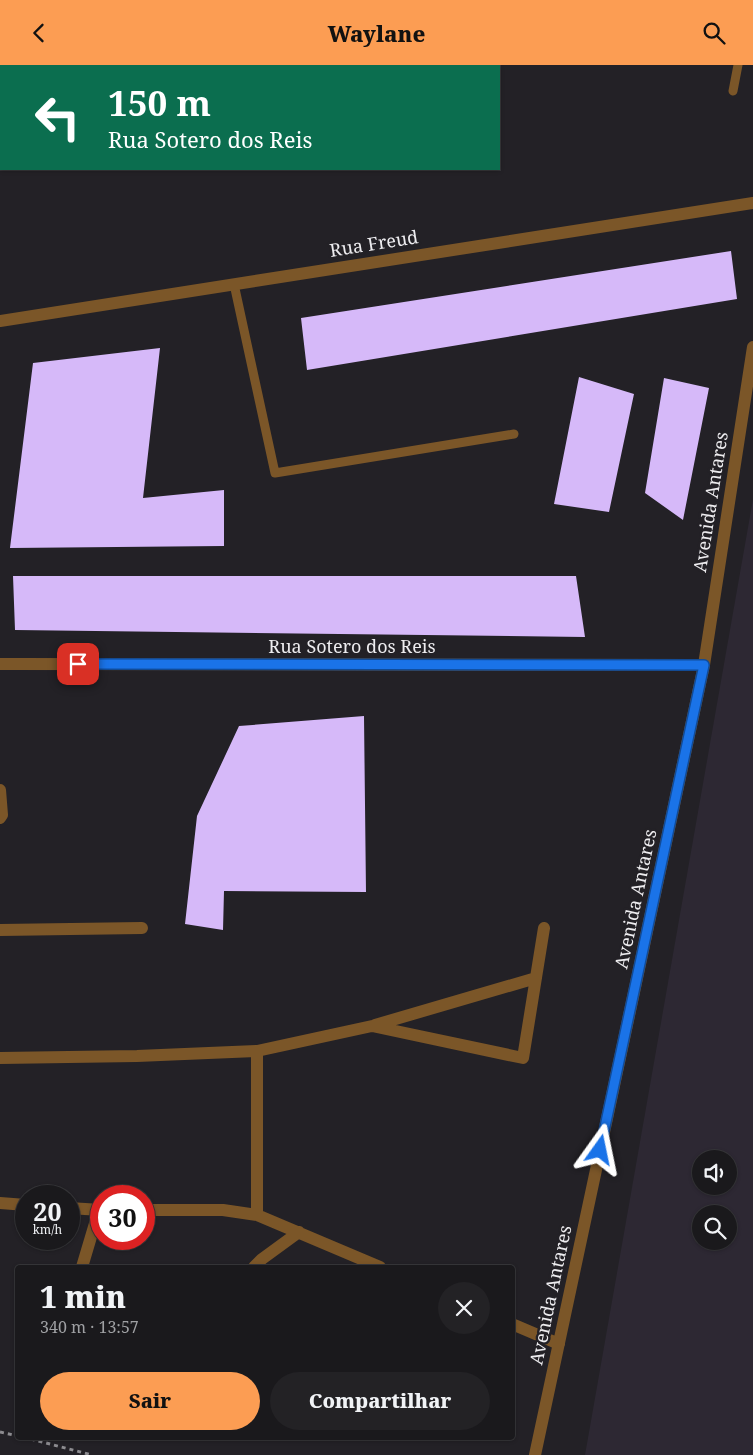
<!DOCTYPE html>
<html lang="pt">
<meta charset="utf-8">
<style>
:root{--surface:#1a191c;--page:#232225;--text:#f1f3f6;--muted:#9fa0a3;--line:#38383b;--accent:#fc9d53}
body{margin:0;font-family:"Noto Serif",serif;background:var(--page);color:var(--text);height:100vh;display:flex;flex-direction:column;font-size:19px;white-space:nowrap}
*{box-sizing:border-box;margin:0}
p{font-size:16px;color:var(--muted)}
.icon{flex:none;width:28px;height:28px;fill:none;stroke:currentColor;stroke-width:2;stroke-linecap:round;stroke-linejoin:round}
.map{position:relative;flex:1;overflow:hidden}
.details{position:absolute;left:15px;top:1200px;width:500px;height:175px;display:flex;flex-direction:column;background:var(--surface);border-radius:5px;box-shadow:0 1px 4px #0004,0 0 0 1px var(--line)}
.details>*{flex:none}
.banner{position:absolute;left:0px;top:0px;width:500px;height:105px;box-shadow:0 1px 4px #0004,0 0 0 1px var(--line);background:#0b6e4f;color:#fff;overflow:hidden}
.tools{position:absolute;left:692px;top:1085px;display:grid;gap:10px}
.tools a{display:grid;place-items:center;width:45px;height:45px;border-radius:50%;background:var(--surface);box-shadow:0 1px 4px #0004,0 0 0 1px var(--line);font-size:25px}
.speed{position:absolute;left:15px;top:1120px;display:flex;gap:10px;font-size:25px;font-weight:700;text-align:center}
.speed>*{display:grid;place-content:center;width:65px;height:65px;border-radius:50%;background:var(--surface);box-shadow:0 1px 4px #0004,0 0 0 1px var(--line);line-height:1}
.speed small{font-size:12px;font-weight:400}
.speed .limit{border:8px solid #d22;background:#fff;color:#111}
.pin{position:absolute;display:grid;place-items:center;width:42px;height:42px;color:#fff;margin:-21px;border-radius:10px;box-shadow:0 2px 8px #0006}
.me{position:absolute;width:55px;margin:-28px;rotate:12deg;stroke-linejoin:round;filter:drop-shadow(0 0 4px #0008)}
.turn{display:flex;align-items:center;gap:18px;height:105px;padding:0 25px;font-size:22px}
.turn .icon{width:65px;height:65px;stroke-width:2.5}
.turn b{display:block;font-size:35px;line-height:42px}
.round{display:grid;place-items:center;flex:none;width:52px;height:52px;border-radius:26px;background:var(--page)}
.head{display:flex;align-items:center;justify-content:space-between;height:85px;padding:0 25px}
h1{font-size:30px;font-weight:800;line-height:38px}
.action{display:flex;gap:10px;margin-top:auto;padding:10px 25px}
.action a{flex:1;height:58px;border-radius:30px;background:var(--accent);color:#111;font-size:20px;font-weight:800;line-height:58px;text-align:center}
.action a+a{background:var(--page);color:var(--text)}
header{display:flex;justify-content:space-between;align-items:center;height:65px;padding:0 25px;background:var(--accent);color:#111;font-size:22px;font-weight:800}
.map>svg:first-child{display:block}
.built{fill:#2d2833;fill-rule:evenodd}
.building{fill:#d6b9f9}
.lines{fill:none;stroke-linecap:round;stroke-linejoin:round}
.path{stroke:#8d8c90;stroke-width:3;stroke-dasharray:4 4;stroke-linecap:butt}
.service{stroke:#7b5628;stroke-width:9}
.minor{stroke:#7b5628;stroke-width:12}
.route-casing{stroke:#114b97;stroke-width:12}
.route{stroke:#1a73e8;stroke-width:9}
.labels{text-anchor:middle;stroke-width:5;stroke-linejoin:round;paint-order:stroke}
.street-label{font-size:18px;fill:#edecef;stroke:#232126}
</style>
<header><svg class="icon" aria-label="back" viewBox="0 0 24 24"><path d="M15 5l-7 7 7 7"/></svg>Waylane<svg class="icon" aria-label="search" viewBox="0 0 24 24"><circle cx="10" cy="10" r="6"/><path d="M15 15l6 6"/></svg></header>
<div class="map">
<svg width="753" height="1390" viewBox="0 0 753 1390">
<rect width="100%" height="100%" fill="#232126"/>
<path class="built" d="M753 434V1390H585ZM701 1094H729V1121H701ZM701 1149H729V1176H701Z"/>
<path class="building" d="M731 186 737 234 307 305 301 253Z
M160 283 143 433 224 425V481L10 483 33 298Z
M579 312 634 329 609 447 554 439Z
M664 313 709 323 683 455 645 428Z
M13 511H576L585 572 15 565Z
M364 651 366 827 224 826 223 865 185 859 197 751 239 661Z"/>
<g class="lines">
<path class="path" d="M0 1367 18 1371
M23 1372 92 1390"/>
<path class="service" d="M733 26 738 0
M234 219 275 408 514 369"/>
<path class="minor" d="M0 256 753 138
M0 599 704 600
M0 725 2 750 0 753
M0 865 142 863
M375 960 536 913
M0 993 137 991 257 986 372 961 523 993 544 863
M0 1138 26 1140
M69 1143 101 1145
M144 1145H223L257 1150 380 1202
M257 1150V986
M82 1202 99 1145
M254 1202 262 1194 299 1167
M512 1259 559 1279
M535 1390 704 600 753 282"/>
</g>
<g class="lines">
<g class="route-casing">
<path id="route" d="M78 599 704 600 600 1085"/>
</g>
<use href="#route" class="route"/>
</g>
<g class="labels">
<g class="street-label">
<text transform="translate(374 179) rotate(-9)" y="6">Rua Freud</text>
<text transform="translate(711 437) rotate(-81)" y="6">Avenida Antares</text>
<text x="352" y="588">Rua Sotero dos Reis</text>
<text transform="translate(636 834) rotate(-78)" y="6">Avenida Antares</text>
<text transform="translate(551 1230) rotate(-78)" y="6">Avenida Antares</text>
</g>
</g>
</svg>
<div class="tools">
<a><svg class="icon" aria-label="sound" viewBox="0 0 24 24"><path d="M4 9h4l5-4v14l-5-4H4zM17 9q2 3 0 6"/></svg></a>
<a><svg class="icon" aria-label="search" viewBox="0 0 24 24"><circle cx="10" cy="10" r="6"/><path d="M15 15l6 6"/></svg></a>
</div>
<div class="speed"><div>20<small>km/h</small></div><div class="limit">30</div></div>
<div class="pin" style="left:78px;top:599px;background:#d93025"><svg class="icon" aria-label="arrive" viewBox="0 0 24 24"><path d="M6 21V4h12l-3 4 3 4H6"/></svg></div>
<svg class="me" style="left:600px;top:1085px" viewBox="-20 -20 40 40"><path d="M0-17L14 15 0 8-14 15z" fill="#1a73e8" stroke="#fff" stroke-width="4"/></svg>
<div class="banner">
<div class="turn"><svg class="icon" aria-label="left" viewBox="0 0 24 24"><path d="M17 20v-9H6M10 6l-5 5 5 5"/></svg><div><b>150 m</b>Rua Sotero dos Reis</div></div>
</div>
<section class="details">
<div class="head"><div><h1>1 min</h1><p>340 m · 13:57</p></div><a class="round"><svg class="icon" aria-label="close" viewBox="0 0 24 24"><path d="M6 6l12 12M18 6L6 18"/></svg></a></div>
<div class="action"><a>Sair</a><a>Compartilhar</a></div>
</section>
</div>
